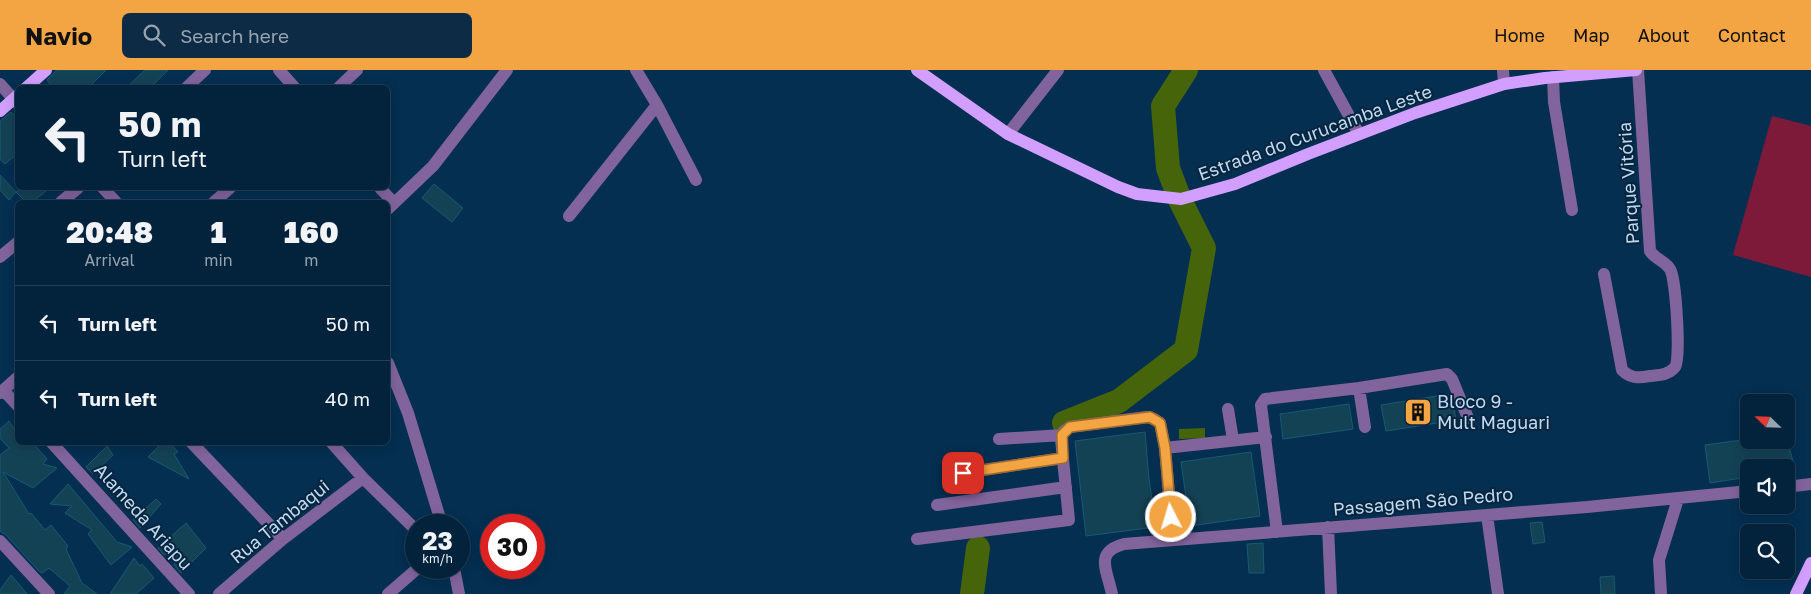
<!DOCTYPE html>
<meta charset="utf-8">
<style>
:root{--surface:#03233d;--page:#0d2b44;--text:#f1f3f6;--muted:#97a4b0;--line:#244057;--accent:#f3a443}
body{margin:0;font-family:"Golos Text",sans-serif;background:var(--page);color:var(--text);height:100vh;display:flex;flex-direction:column;font-size:19px;white-space:nowrap}
*{box-sizing:border-box;margin:0}
p{font-size:16px;color:var(--muted)}
.icon{flex:none;width:28px;height:28px;fill:none;stroke:currentColor;stroke-width:2;stroke-linecap:round;stroke-linejoin:round}
.map{position:relative;flex:1;overflow:hidden}
.panel{position:absolute;left:15px;top:130px;width:375px;height:245px;display:flex;flex-direction:column;background:var(--surface);border-radius:8px;box-shadow:0 2px 12px #0003,0 0 0 1px var(--line)}
.panel>*{flex:none}
.top-card{position:absolute;left:15px;top:15px;width:375px;height:105px;border-radius:8px;box-shadow:0 2px 12px #0003,0 0 0 1px var(--line);background:#03233d;color:var(--text);overflow:hidden}
.needle{width:32px;rotate:293deg}
.buttons{position:absolute;left:1740px;top:324px;display:grid;gap:10px}
.buttons a{display:grid;place-items:center;width:55px;height:55px;border-radius:8px;background:var(--surface);box-shadow:0 2px 12px #0003,0 0 0 1px var(--line);font-size:25px}
.speed{position:absolute;left:405px;top:444px;display:flex;gap:10px;font-size:25px;font-weight:700;text-align:center}
.speed>*{display:grid;place-content:center;width:65px;height:65px;border-radius:50%;background:var(--surface);box-shadow:0 2px 12px #0003,0 0 0 1px var(--line);line-height:1}
.speed small{font-size:12px;font-weight:400}
.speed .limit{border:8px solid #d22;background:#fff;color:#111}
.pin{position:absolute;display:grid;place-items:center;width:42px;height:42px;color:#fff;margin:-21px;border-radius:10px;box-shadow:0 2px 8px #0006}
.me{position:absolute;width:55px;margin:-28px;rotate:355deg;stroke-linejoin:round;filter:drop-shadow(0 0 4px #0008)}
.turn{display:flex;align-items:center;gap:18px;height:105px;padding:0 20px;font-size:22px}
.turn .icon{width:65px;height:65px;stroke-width:2.5}
.turn b{display:block;font-size:35px;line-height:42px}
.eta{display:flex;justify-content:space-evenly;align-items:center;height:85px;text-align:center}
.eta b{font-size:30px;font-weight:800;line-height:35px}
ul{padding:0;list-style:none}
li{display:flex;align-items:center;gap:15px;height:75px;padding:0 20px;border-top:1px solid var(--line)}
li div{flex:1}
li b{display:block;font-size:19px}
li em{font-style:normal}
header{display:flex;align-items:center;gap:30px;box-sizing:border-box;height:70px;padding:0 25px;background:var(--accent);color:#111}
header strong{font-size:24px}
nav{display:flex;gap:28px;margin-inline-start:auto;font-size:18px}
.search{width:350px;height:45px;background:var(--page);display:flex;align-items:center;gap:12px;box-sizing:border-box;padding:0 18px;border-radius:8px;color:var(--muted);font-size:19px}
.map>svg:first-child{display:block}
.green{fill:#7e1a39}
.water{fill:#466409}
.lines{fill:none;stroke-linecap:round;stroke-linejoin:round}
.river{stroke:#466409;stroke-width:24}
.building{fill:#144255;stroke:#175a73}
.minor{stroke:#82649d;stroke-width:12}
.major{stroke:#d29ffe;stroke-width:12}
.route-casing{stroke:#9e6b2c;stroke-width:12}
.route{stroke:#f3a443;stroke-width:9}
.labels{text-anchor:middle;stroke-width:4;stroke-linejoin:round;paint-order:stroke}
.street-label{font-size:18px;fill:#bed9f4;stroke:#08253d}
.poi-label{font-size:18px;fill:#bed9f4;stroke:#08253d;text-anchor:start}
</style>
<header>
<strong>Navio</strong>
<div class="search"><svg class="icon" aria-label="search" viewBox="0 0 24 24"><circle cx="10" cy="10" r="6"/><path d="M15 15l6 6"/></svg>Search here</div>
<nav><a>Home</a><a>Map</a><a>About</a><a>Contact</a></nav>
</header>
<div class="map">
<svg width="1811" height="524" viewBox="0 0 1811 524">
<rect width="100%" height="100%" fill="#042f51"/>
<path class="green" d="M1772 46 1811 56V207L1733 185Z"/>
<path class="water" d="M1205 358V368L1179 369V359Z"/>
<g class="lines">
<path class="river" d="M1064 353 1119 331 1186 280 1204 178 1180 130 1168 98 1163 36 1186 0
M972 524 978 478"/>
</g>
<path class="building" d="M57 0H106L88 18H53L47 10Z
M145 0H168L150 18H126Z
M11 42 18 50V83L5 94 0 89V51Z
M0 105 16 122 9 130 0 120Z
M434 114 463 138 452 152 422 128Z
M22 118H50L32 132H26L16 122Z
M1449 324 1453 332 1456 350 1386 361 1381 335Z
M1349 334 1353 359 1283 369 1280 344Z
M9 351 18 365V372H32L47 389 43 394 57 398 33 418 3 402 29 444 31 443 45 460 51 455 68 476 66 479 82 513 97 524H64L70 516 49 498 42 503 39 501 6 465 0 461V385L9 378 0 368V359Z
M1145 362 1149 409 1156 457 1086 466 1075 371Z
M1749 369 1787 370 1795 398H1749V407L1710 413 1705 375Z
M163 372H169L178 382 174 384 189 409 148 387Z
M107 376 113 385 93 404 86 397Z
M1251 382 1260 446 1190 456 1181 392Z
M68 414 117 472 132 477 111 495 88 464 92 460 65 443 72 436 50 434Z
M156 429 161 434 140 458 133 450Z
M1542 452 1545 472 1533 474 1530 453Z
M186 453 206 478 181 503 174 495 176 476 164 485 158 478Z
M1263 473 1264 503H1249L1247 474Z
M134 488 140 496 142 494 154 508 136 524H110Z
M11 505 27 524H0V520Z
M1614 506 1615 524H1601L1600 507Z"/>
<g class="lines">
<path class="minor" d="M279 0 295 18
M636 0 657 35 696 110
M1324 0 1359 64
M1503 0 1504 14
M1553 7 1554 32 1572 140
M0 14 18 34
M186 18 205 0
M338 18 357 0
M1008 64 1058 0
M103 118 116 132
M380 118 394 133
M61 132 78 118
M214 132 230 118
M388 139 433 96 507 0
M569 146 657 35
M0 187 18 172
M1604 204 1622 300C1631 309 1639 308 1650 306 1659 305 1669 305 1675 297 1681 289 1676 208 1670 199 1665 191 1655 189 1650 181L1638 0
M388 293 408 343 442 455
M1359 318 1365 357
M3 320 18 336
M0 323 18 307
M1228 339 1233 370
M999 369 1062 365
M51 372 189 524
M191 372 283 469
M331 372 363 408 416 460
M1165 378 1266 367
M963 403 1063 388
M1786 417 1811 414
M937 435 1066 417
M1487 445 1498 524
M1328 457 1331 524
M1277 462 1261 335 1265 329 1359 318 1447 304 1452 309 1468 348
M917 469 1069 450 1061 369 1064 361 1070 357 1147 347 1154 349 1160 353 1165 378 1173 470
M0 471 49 524
M454 498 459 524
M219 524 283 469 363 408
M388 524 418 498
M1112 524C1107 500 1094 482 1124 474L1587 437 1749 421
M1661 524 1659 490 1678 429"/>
<path class="major" d="M917 0 1008 64 1118 117 1137 124 1181 129 1235 114 1308 84 1415 43 1504 14 1545 8 1636 0
M26 18 46 0
M0 41 18 25
M1796 524 1811 493"/>
</g>
<g class="lines">
<g class="route-casing">
<path id="route" d="M963 403 1063 388 1062 365 1070 357 1150 347 1160 353 1165 378 1171 447"/>
</g>
<use href="#route" class="route"/>
</g>
<defs>
<g id="building-square" transform="scale(1.4375)"><rect x="-9" y="-9" width="18" height="18" rx="4" fill="#f3a443" stroke="#08253d"/><path d="M-4-6H4V6H1V3H-1V6H-4ZM-2.5-4.3h1.7v1.8h-1.7ZM.8-4.3h1.7v1.8H.8ZM-2.5-1h1.7V.8h-1.7ZM.8-1h1.7V.8H.8Z" fill="#111"/></g>
</defs>
<g fill-rule="evenodd">
<use href="#building-square" x="1418" y="342"/>
</g>
<g class="labels">
<g class="street-label">
<text transform="translate(1315 63) rotate(-20)" y="6">Estrada do Curucamba Leste</text>
<text transform="translate(1629 113) rotate(-94)" y="6">Parque Vitória</text>
<text transform="translate(1423 432) rotate(-5)" y="6">Passagem São Pedro</text>
<text transform="translate(143 447) rotate(48)" y="6">Alameda Ariapu</text>
<text transform="translate(280 452) rotate(-39)" y="6">Rua Tambaqui</text>
</g>
<g class="poi-label">
<text x="1437" y="338">Bloco 9 -<tspan x="1437" dy="21">Mult Maguari</tspan></text>
</g>
</g>
</svg>
<div class="buttons">
<a><svg class="needle" viewBox="-14 -14 28 28"><path d="M0-13l5 13h-10z" fill="#e53935"/><path d="M0 13l5-13h-10z" fill="#97a4b0"/></svg></a>
<a><svg class="icon" aria-label="sound" viewBox="0 0 24 24"><path d="M4 9h4l5-4v14l-5-4H4zM17 9q2 3 0 6"/></svg></a>
<a><svg class="icon" aria-label="search" viewBox="0 0 24 24"><circle cx="10" cy="10" r="6"/><path d="M15 15l6 6"/></svg></a>
</div>
<div class="speed"><div>23<small>km/h</small></div><div class="limit">30</div></div>
<div class="pin" style="left:963px;top:403px;background:#d93025"><svg class="icon" aria-label="arrive" viewBox="0 0 24 24"><path d="M6 21V4h12l-3 4 3 4H6"/></svg></div>
<svg class="me" style="left:1171px;top:447px" viewBox="-20 -20 40 40"><circle r="17" fill="#f3a443" stroke="#fff" stroke-width="3"/><path d="M0-11L8 9 0 5-8 9z" fill="#fff"/></svg>
<div class="top-card">
<div class="turn"><svg class="icon" aria-label="left" viewBox="0 0 24 24"><path d="M17 20v-9H6M10 6l-5 5 5 5"/></svg><div><b>50 m</b>Turn left</div></div>
</div>
<section class="panel">
<div class="eta">
<div><b>20:48</b><p>Arrival</p></div>
<div><b>1</b><p>min</p></div>
<div><b>160</b><p>m</p></div>
</div>
<ul>
<li><svg class="icon" aria-label="left" viewBox="0 0 24 24"><path d="M17 20v-9H6M10 6l-5 5 5 5"/></svg><div><b>Turn left</b></div><em>50 m</em></li>
<li><svg class="icon" aria-label="left" viewBox="0 0 24 24"><path d="M17 20v-9H6M10 6l-5 5 5 5"/></svg><div><b>Turn left</b></div><em>40 m</em></li>
</ul>
</section>
</div>
